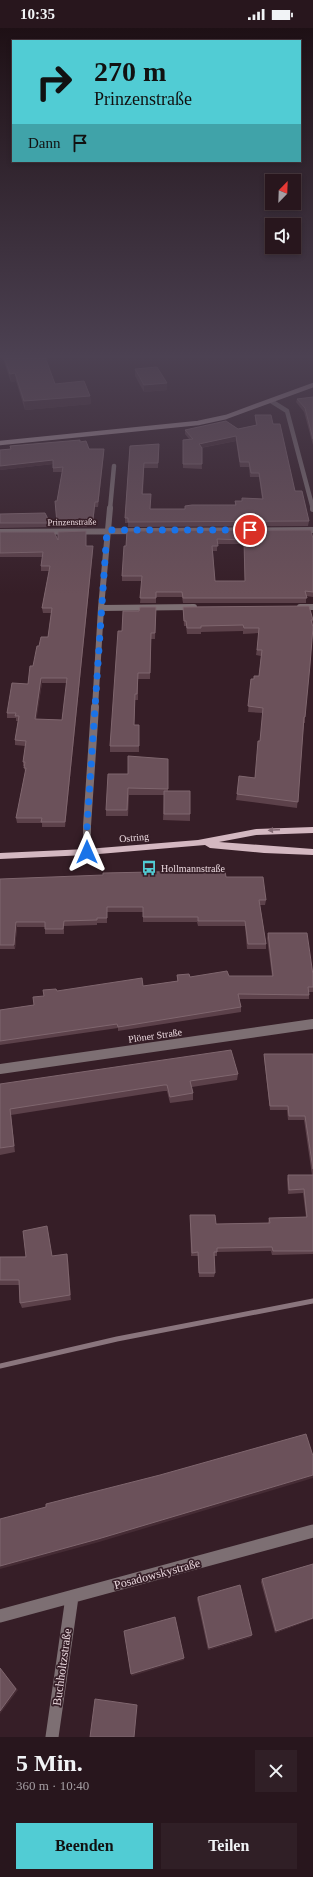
<!DOCTYPE html>
<html lang="de">
<meta charset="utf-8">
<style>
:root{--surface:#28161d;--page:#301f26;--text:#f1f3f6;--muted:#a59fa4;--line:#44353b;--accent:#51ccd4}
body{margin:0;font-family:Georgia,serif;background:var(--page);color:var(--text);height:100vh;display:flex;flex-direction:column;font-size:15px;white-space:nowrap}
*{box-sizing:border-box;margin:0}
p{font-size:13px;color:var(--muted)}
.icon{flex:none;width:22px;height:22px;fill:none;stroke:currentColor;stroke-width:2;stroke-linecap:round;stroke-linejoin:round}
.map{position:relative;height:1709px;overflow:hidden}
.details{display:flex;flex-direction:column;background:var(--surface);flex:1}
.details>*{flex:none}
.top-card{position:absolute;left:12px;top:12px;width:289px;height:122px;border-radius:0px;box-shadow:0 2px 6px #0003,0 0 0 1px var(--line);background:#51ccd4;color:#111;overflow:hidden}
.needle{width:26px;rotate:23deg}
.fabs{position:absolute;left:265px;top:146px;display:grid;gap:8px}
.fabs a{display:grid;place-items:center;width:36px;height:36px;border-radius:0px;background:var(--surface);box-shadow:0 2px 6px #0003,0 0 0 1px var(--line);font-size:20px}
.pin{position:absolute;display:grid;place-items:center;width:34px;height:34px;color:#fff;margin:-17px;border:2px solid #fff;border-radius:50%;box-shadow:0 1px 4px #0007}
.me{position:absolute;width:44px;margin:-22px;rotate:0deg;stroke-linejoin:round;filter:drop-shadow(0 0 3px #0008)}
.turn{display:flex;align-items:center;gap:14px;height:84px;padding:0 16px;font-size:18px}
.turn .icon{width:52px;height:52px;stroke-width:2.5}
.turn b{display:block;font-size:28px;line-height:34px}
.then{display:flex;align-items:center;height:38px;padding:0 16px;background:#0003;gap:8px;font-size:15px}
.round{display:grid;place-items:center;flex:none;width:42px;height:42px;border-radius:0px;background:var(--page)}
.headline{display:flex;align-items:center;justify-content:space-between;height:68px;padding:0 16px}
h1{font-size:24px;font-weight:600;line-height:30px}
.cta{display:flex;gap:8px;margin-top:auto;padding:8px 16px}
.cta a{flex:1;height:46px;border-radius:0px;background:var(--accent);color:#111;font-size:16px;font-weight:600;line-height:46px;text-align:center}
.cta a+a{background:var(--page);color:var(--text)}
.status{display:flex;justify-content:space-between;align-items:center;height:28px;padding:0 20px;background:var(--surface);direction:ltr}
.status svg{height:11px;fill:currentColor}
.map>svg:first-child{display:block}
.lines{fill:none;stroke-linecap:round;stroke-linejoin:round}
.minor-far4{stroke:#7d6f73;stroke-width:4.5}
.minor-far3{stroke:#7d6f73;stroke-width:6}
.minor-far2{stroke:#7d6f73;stroke-width:8}
.minor-far1{stroke:#7d6f73;stroke-width:10}
.minor{stroke:#7d6f73;stroke-width:13}
.secondary{stroke:#ae989f;stroke-width:4.5}
.primary{fill:#d4b8c1;fill-rule:evenodd}
.rail-far1{stroke:#8a757d;stroke-width:3.5}
.rail{stroke:#8a757d;stroke-width:5}
.wall{fill:#5c414a;fill-rule:evenodd}
.shaded-wall{fill:#462c35}
.building{fill:#6b515a;stroke:#7f666e;fill-rule:evenodd}
.oneway{fill:#856b74}
.route{stroke:#1a73e8;stroke-width:7;stroke-dasharray:0 12.6}
.labels{text-anchor:middle;stroke-width:3.5;stroke-linejoin:round;paint-order:stroke}
.far-street-label{font-size:9px;fill:#e9d7dd;stroke:#361e27}
.street-label{font-size:10px;fill:#e9d7dd;stroke:#361e27}
.poi-label{font-size:10px;fill:#e9d7dd;stroke:#361e27;text-anchor:start}
.near-street-label{font-size:12px;fill:#e9d7dd;stroke:#361e27}
</style>
<div class="status"><b>10:35</b><svg viewBox="0 0 49 12"><path d="M0 12V9h3v3zM5 12V6h3v6zM10 12V3h3v9zM15 12V0h3v12zM26 1h20v11H26zM47 4h2v5h-2z"/></svg></div>
<div class="map">
<svg width="313" height="1709" viewBox="0 0 313 1709">
<rect width="100%" height="100%" fill="#361e27"/>
<g class="lines">
<path class="minor-far4" d="M271 373 287 383 313 481
M110 481 114 438"/>
<path class="minor-far3" d="M313 480V481
M0 504 313 502
M300 579H313
M101 580 194 579
M95 680 101 580 110 480"/>
<path class="minor-far2" d="M87 824V798L95 679"/>
<path class="minor-far1" d="M0 1041 313 996"/>
<path class="minor" d="M0 1588 313 1503
M52 1709 72 1569"/>
<path class="secondary" d="M0 415 198 395 226 389 313 357"/>
<path class="primary" d="M313 799V805L256 807 219 814 313 821V827L264 825 210 820 205 817 87 827 0 831V825L87 821 198 812 256 801Z"/>
<path class="rail-far1" d="M308 1274 313 1273"/>
<path class="rail" d="M0 1338 117 1311 313 1273"/>
</g>
<path class="wall" d="M0 326H57L44 327 55 356 90 368 91 376 25 382 16 353 11 354 3 331Z
M135 341 167 355V362L144 364 135 348Z
M313 369V417L304 384 296 374 297 371Z
M255 387 273 396 295 463 309 493 308 498 128 499V495H125V490L130 418 159 416 158 440H144L143 466 150 481H185L235 477V473H242V470L262 471 259 449H250L249 439H240L236 413 201 420 202 441 183 440V412L189 411 185 406V402L238 401 256 397 255 392Z
M80 414 89 421 104 425 98 479H95L93 495H87V499H57L55 473H57L62 444H53V436L0 442V422L10 421V418Z
M0 486 50 495V499L0 500Z
M127 503 313 511V569L306 568V575H183L182 569H156V575H140L142 553H122V548L126 518ZM217 516H244L245 553H215L213 523H217Z
M0 504 58 512 86 508V518L93 522 65 799H42V795H17L16 790 25 744 24 738H23V734L25 718 15 717V712L18 693H16V690H7V685L28 656 39 618 48 609 51 585H43L42 580 49 543H41V538L42 529H0ZM42 655H67L62 692 36 691Z
M156 579 155 611H151L150 651H138V672H135L134 697 139 702V724H110V718L122 603 139 583Z
M183 579 313 591 305 689V695H304L297 780 236 772 237 766 255 750 260 713 263 685 248 684 251 651H254L259 648 261 628 256 627 259 605 243 606V603L201 604V606H187L186 598H184Z
M168 731V763L190 786V793L163 792 164 767H129L128 788H106V782L128 746Z
M226 849 266 872 265 877H260L266 916V921H247L245 898H198L197 894H143V884H107V895H97V897L64 898V906H45V899H17L15 921H0V851Z
M268 905 313 947V964H309V971H239L241 979V984L118 1003V1000L0 1017V982L34 977 44 968 57 963 143 958 177 953V947L190 949 272 948 267 910Z
M264 1026H313V1226L272 1227 271 1223 217 1224V1228H214L215 1245 214 1249H199L198 1228H191L190 1187 216 1196 268 1195 269 1190 306 1189 303 1165 288 1166 287 1151 288 1147H312L304 1092H288L287 1082H270L264 1030Z
M238 1046 237 1052 192 1059 193 1065V1072L170 1075 167 1063H164L11 1087 15 1124 0 1127V1056Z
M52 1228 68 1231 71 1272 22 1280 20 1275 19 1257H0V1229Z
M313 1536V1591L275 1605 261 1554 262 1551Z
M198 1569 251 1609 208 1622 197 1571Z"/>
<path class="shaded-wall" d="M0 326H2L3 331H0Z
M42 326H57L42 328Z
M15 345 16 353 11 354 10 346Z
M167 355V362L144 364V357Z
M90 368 91 376 25 382 24 373Z
M236 408V413L199 420V416Z
M104 421V425L98 479V474Z
M53 432V436L0 442V438Z
M95 474V479L93 495V491Z
M93 518V522L65 799V794Z
M41 650 42 655 36 696 35 691Z
M16 894 17 899 15 921 14 917Z
M10 1081 11 1087 15 1124 14 1118Z
M67 1226 68 1231 71 1272 70 1267Z
M313 1447V1450L99 1514 0 1541V1538Z
M313 1590V1591L275 1605 276 1603Z
M252 1607 251 1609 208 1622 209 1620Z
M184 1630V1632L132 1648 131 1646Z
M0 1640 18 1662 0 1686Z"/>
<path class="building" d="M3 326H44L55 356 84 353 90 368 24 373 15 345 10 346Z
M157 339 167 355 144 357 135 341Z
M313 369V411L305 380 297 371Z
M255 387H271L273 396H280L295 463H302L309 493 128 494V490H125L130 418 159 416 158 435H144L142 466H151L150 481H185V478L192 477H236L235 473H242V470L263 471 259 445H251L249 434H240L236 408 199 416 202 420V436H183V412L193 411 185 402 226 393 238 401 257 397Z
M80 412V414L86 413 89 421H104L98 474H95L93 491H86V494L57 495 55 473H57L63 439 53 440V432L0 438V422L11 421 10 418Z
M45 485 50 495H0V486Z
M311 502 313 511V564L305 563 307 570H183L182 564H156V570H140L142 548H122L124 518H126L127 503ZM217 511 244 512 245 553H215L212 518H218Z
M86 503V518H93L65 794H41L42 790H16L26 740H24L25 734H23L26 713 15 712 19 688H15L16 685H7L12 655 28 656 30 638H33L37 618H39L41 609H48L52 580H42L50 538H41L43 524 0 525V504H54L58 512V504ZM41 650H67L62 692 35 691Z
M309 578 313 592H311L313 599 310 637 305 689H304L298 774 237 766 239 748 255 750 258 713H260L263 680 248 678 251 651H254V648H259L262 622H257L259 600H244L243 597 201 598V600H187L186 593H184L183 579Z
M140 579H156L155 605H151L150 645H138L137 666H135L134 697H139V718H110L118 603H122L123 583H139Z
M128 728 168 731V761L128 760 127 782H106L108 746H128Z
M164 763H190V786H164Z
M200 843H225L226 849H263L266 872H259L266 916H248L245 893H198V889H143V879H107V890H97V892L64 893 63 901H45V894H16L14 917H0V851L103 847V845Z
M268 905H307L313 947V959H308L309 967 238 966 241 979 118 999 117 996 0 1013V982L34 977 33 969 44 968 43 962 56 961 57 963 142 950 143 958 178 953 177 947 189 946 190 949 227 943 229 948H273Z
M231 1022 238 1046 190 1053 193 1065 170 1069 167 1057H164L10 1081 14 1118 0 1120V1056Z
M264 1026H313V1141L305 1088H289L288 1078H270Z
M288 1147H313V1223H273L272 1219 217 1220V1224H214L215 1245H199L198 1224 192 1225 190 1187H215L216 1196 270 1195 269 1190 307 1189 304 1161 289 1162Z
M47 1198 52 1228 67 1226 70 1267 20 1275 19 1252H0V1229H26L23 1203Z
M306 1406 313 1428V1447L98 1511 0 1538V1491L46 1479V1476L160 1447Z
M313 1536V1590L276 1603 262 1551Z
M240 1557 252 1607 209 1620 198 1569Z
M175 1589 184 1630 131 1646 124 1603Z
M0 1640 16 1661 0 1683Z
M95 1671 137 1677 134 1709H90Z"/>
<defs><path id="oneway-solid" d="M-6-.8H1V-3.2L6.5 0L1 3.2V.8H-6Z"/></defs>
<use class="oneway" href="#oneway-solid" transform="translate(274 802) rotate(176)"/>
<linearGradient id="sky" x2="0" y2="1"><stop stop-color="#1e1015"/><stop offset="0.58" stop-color="#4c4152"/><stop offset="1" stop-color="#4c4152" stop-opacity="0"/></linearGradient>
<rect width="313" height="566" fill="url(#sky)"/>
<g class="lines">
<path class="route" d="M87 824V798L107 502H250"/>
</g>
<defs>
<g id="bus-bare" transform="scale(1.2)"><path d="M-5-6H5V4H4V6H2V4H-2V6H-4V4H-5ZM-3.5-4V0h7V-4ZM-3.5 1.2v1.5H-2V1.2ZM2 1.2v1.5H3.5V1.2Z" fill="#51ccd4" stroke="#361e27" stroke-width="2.5" paint-order="stroke"/></g>
</defs>
<g fill-rule="evenodd">
<use href="#bus-bare" x="149" y="840"/>
</g>
<g class="labels">
<g class="far-street-label">
<text transform="translate(72 494) rotate(-1)" y="3">Prinzenstraße</text>
</g>
<g class="street-label">
<text transform="translate(134 809) rotate(-5)" y="4">Ostring</text>
<text transform="translate(155 1007) rotate(-8)" y="4">Plöner Straße</text>
</g>
<g class="poi-label">
<text x="161" y="844">Hollmannstraße</text>
</g>
<g class="near-street-label">
<text transform="translate(157 1546) rotate(-15)" y="4">Posadowskystraße</text>
<text transform="translate(62 1639) rotate(-82)" y="4">Buchholtzstraße</text>
</g>
</g>
</svg>
<div class="fabs">
<a><svg class="needle" viewBox="-14 -14 28 28"><path d="M0-13l5 13h-10z" fill="#e53935"/><path d="M0 13l5-13h-10z" fill="#a59fa4"/></svg></a>
<a><svg class="icon" aria-label="sound" viewBox="0 0 24 24"><path d="M4 9h4l5-4v14l-5-4H4zM17 9q2 3 0 6"/></svg></a>
</div>
<div class="pin" style="left:250px;top:502px;background:#d93025"><svg class="icon" aria-label="arrive" viewBox="0 0 24 24"><path d="M6 21V4h12l-3 4 3 4H6"/></svg></div>
<svg class="me" style="left:87px;top:824px" viewBox="-20 -20 40 40"><path d="M0-17L14 15 0 8-14 15z" fill="#1a73e8" stroke="#fff" stroke-width="4"/></svg>
<div class="top-card">
<div class="turn"><svg class="icon" aria-label="right" viewBox="0 0 24 24"><path d="M7 20v-9h11M14 6l5 5-5 5"/></svg><div><b>270 m</b>Prinzenstraße</div></div>
<div class="then">Dann<svg class="icon" aria-label="arrive" viewBox="0 0 24 24"><path d="M6 21V4h12l-3 4 3 4H6"/></svg></div>
</div>
</div>
<section class="details">
<div class="headline"><div><h1>5 Min.</h1><p>360 m · 10:40</p></div><a class="round"><svg class="icon" aria-label="close" viewBox="0 0 24 24"><path d="M6 6l12 12M18 6L6 18"/></svg></a></div>
<div class="cta"><a>Beenden</a><a>Teilen</a></div>
</section>
